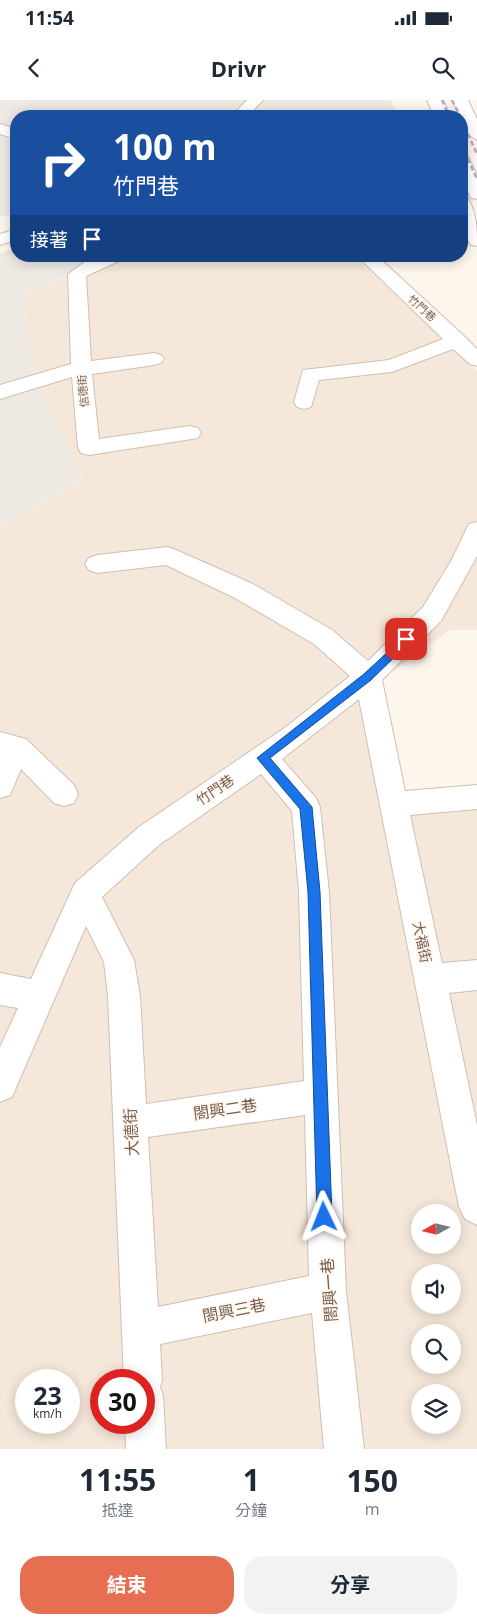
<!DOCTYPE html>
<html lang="zh-TW">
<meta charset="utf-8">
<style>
:root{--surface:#fff;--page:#f2f2f3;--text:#1f2937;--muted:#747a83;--accent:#e76f51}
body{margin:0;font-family:"Open Sans","Noto Sans TC",sans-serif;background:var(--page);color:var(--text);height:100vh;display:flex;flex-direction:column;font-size:19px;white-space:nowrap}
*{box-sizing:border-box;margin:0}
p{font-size:16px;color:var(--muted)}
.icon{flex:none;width:28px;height:28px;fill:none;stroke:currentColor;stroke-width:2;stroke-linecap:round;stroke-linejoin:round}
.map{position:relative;height:1349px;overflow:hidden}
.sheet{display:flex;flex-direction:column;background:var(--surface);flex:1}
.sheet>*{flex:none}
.banner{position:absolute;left:10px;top:10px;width:458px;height:152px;border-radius:20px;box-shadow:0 2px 12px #0003;background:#1a4fa0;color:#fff;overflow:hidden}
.needle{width:32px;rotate:262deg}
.controls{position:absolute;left:411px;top:1104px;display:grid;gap:10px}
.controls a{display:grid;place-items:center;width:50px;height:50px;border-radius:50%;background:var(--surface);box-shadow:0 2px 12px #0003;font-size:25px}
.speed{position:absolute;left:15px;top:1269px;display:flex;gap:10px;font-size:25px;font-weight:700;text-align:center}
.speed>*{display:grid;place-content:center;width:65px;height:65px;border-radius:50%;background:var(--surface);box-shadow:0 2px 12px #0003;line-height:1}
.speed small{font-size:12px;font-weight:400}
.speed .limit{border:8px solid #d22;background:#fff;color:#111}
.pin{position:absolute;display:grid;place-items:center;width:42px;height:42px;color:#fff;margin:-21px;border-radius:10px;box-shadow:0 2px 8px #0006}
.me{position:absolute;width:55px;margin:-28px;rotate:358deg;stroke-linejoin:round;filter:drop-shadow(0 0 4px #0008)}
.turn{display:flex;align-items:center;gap:18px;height:105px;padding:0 20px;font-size:22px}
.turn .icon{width:65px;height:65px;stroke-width:2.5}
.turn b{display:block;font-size:35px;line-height:42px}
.then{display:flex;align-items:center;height:48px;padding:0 20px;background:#0003;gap:10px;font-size:19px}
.eta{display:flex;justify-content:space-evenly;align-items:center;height:85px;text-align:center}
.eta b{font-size:30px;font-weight:700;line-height:35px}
.action{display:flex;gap:10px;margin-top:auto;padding:10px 20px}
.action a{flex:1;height:58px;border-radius:20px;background:var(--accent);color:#fff;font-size:20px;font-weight:700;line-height:58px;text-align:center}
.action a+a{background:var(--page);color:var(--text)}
.status{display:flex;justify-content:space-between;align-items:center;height:35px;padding:0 25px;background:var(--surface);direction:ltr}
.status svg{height:14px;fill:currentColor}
header{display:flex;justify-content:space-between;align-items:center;height:65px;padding:0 20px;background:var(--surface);font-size:22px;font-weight:700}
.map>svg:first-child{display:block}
.residential{fill:#f5e8da;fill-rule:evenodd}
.industrial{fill:#efe9e4}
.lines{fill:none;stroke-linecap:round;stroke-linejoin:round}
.minor-casing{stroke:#d1beb0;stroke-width:2}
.minor{fill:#fff;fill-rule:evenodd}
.rail{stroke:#b9a8c9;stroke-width:2.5;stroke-dasharray:5 3;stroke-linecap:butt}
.route{fill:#1a73e8;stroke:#114b97}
.labels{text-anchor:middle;stroke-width:4;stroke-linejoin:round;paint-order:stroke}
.far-street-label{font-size:11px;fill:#7a5c4d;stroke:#fffaf3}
.street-label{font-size:14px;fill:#7a5c4d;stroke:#fffaf3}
.near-street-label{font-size:16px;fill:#7a5c4d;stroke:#fffaf3}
</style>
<div class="status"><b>11:54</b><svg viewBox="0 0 49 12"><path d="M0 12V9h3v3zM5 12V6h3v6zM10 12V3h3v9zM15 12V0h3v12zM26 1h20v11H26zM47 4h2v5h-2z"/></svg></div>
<header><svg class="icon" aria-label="back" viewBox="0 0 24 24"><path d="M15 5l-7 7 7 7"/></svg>Drivr<svg class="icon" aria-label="search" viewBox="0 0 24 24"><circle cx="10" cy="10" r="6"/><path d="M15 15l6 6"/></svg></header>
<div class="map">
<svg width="477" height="1349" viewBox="0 0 477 1349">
<rect width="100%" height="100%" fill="#fdf6ec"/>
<path class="residential" d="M110 156H354L477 271V530H450L381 580 408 712 477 708V1349H0V428L82 379 39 282 21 196ZM420 1112H452V1145H420ZM420 1172H452V1205H420ZM420 1232H452V1265H420ZM26 1280H69V1322H26ZM101 1280H144V1322H101ZM420 1292H452V1325H420Z"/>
<path class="industrial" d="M0 0H391L397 16H16V114L0 117Z
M16 147V156H110L21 196 39 282 82 379 0 428V154Z"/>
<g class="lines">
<g class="minor-casing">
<path id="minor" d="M247 0H263L248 16H232Z
M427 0H443L450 16H434Z
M452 0H468L477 19V40L469 35Z
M0 24 16 29V39L0 34Z
M461 53 467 55 477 75V99L471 98 461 77Z
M461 96 467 97C477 113 477 129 477 146L471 145C460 130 461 113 461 96Z
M16 129V140L0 145V134Z
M98 156H124L121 160 86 176 91 261 154 253 161 255 164 259 161 263 154 265 92 274 99 339 190 326 198 328 201 333 198 338 89 355 81 353 78 348 72 277 0 299V285L71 264 68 174 86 161Z
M357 156H377L464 236 477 249V266L470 264 453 249 392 272 319 280 311 307 304 309 297 307 294 302 303 270 389 260 443 239Z
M477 422V456L441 521 382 580 405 691 477 685V709L410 715 442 863 477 860V890L449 893 477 1025V1125L465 1119 459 1107 359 599 282 659 316 698 320 707 329 792 346 1191 364 1349H324L312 1213 160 1244 162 1280 160 1287 163 1296 166 1349H126L125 1322H144V1280H124L108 896 104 862 86 826 12 997 0 1002V947L18 908 0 905V873L31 879 75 783 139 727 286 627 350 576 314 544 235 498 166 465 97 473 89 470 85 464 89 458 97 455 168 447 176 450 253 484 332 530 368 561 423 507 451 461 469 424ZM261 674 292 711 299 792 304 981 146 1004 140 896 134 860 102 797 159 745ZM305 1015 309 1176 158 1207 148 1037Z
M0 632 26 639 74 685 78 694 74 703 64 706 54 703 21 669 10 695 0 698Z"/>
</g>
<use href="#minor" class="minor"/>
<path class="rail" d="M442 0 449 16
M452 0 460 16
M461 19 477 54
M461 44 477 79"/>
</g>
<path class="route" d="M406 535 410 536V542L371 580 270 658 312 707 320 792 332 1117 330 1122 324 1124 319 1122 317 1117 308 792 300 709 257 658 364 574Z"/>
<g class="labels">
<g class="far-street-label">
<text transform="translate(422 208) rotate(42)" y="4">竹門巷</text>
<text transform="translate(83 291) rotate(-95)" y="4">信德街</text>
</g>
<g class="street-label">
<text transform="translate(215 690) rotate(-34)" y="5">竹門巷</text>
<text transform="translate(422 842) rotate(78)" y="5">大福街</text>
</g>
<g class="near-street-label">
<text transform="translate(225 1009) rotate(-8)" y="6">閤興二巷</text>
<text transform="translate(131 1032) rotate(-93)" y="6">大德街</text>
<text transform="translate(329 1190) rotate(-94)" y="6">閤興一巷</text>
<text transform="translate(234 1210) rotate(-11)" y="6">閤興三巷</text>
</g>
</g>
</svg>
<div class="controls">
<a><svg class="needle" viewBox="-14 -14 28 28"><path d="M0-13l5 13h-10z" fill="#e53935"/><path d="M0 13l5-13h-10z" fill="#747a83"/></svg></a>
<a><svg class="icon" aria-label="sound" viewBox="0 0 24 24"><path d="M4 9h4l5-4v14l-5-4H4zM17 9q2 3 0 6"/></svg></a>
<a><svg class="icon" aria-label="search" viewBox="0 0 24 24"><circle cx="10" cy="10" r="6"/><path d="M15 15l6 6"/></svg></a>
<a><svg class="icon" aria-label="layers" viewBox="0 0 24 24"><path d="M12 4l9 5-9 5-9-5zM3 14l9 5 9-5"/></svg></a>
</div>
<div class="speed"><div>23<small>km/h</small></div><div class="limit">30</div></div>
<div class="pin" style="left:406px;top:539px;background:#d93025"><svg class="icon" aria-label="arrive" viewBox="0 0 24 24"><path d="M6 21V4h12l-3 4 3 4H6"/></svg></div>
<svg class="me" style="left:324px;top:1117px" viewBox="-20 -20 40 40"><path d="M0-17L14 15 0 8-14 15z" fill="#1a73e8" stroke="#fff" stroke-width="4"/></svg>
<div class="banner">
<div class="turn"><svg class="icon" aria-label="right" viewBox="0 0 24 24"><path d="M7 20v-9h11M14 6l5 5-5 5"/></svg><div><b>100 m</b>竹門巷</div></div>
<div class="then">接著<svg class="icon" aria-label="arrive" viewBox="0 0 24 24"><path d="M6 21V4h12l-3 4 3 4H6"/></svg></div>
</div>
</div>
<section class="sheet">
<div class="eta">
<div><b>11:55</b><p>抵達</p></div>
<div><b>1</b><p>分鐘</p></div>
<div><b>150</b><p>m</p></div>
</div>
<div class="action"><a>結束</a><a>分享</a></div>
</section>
